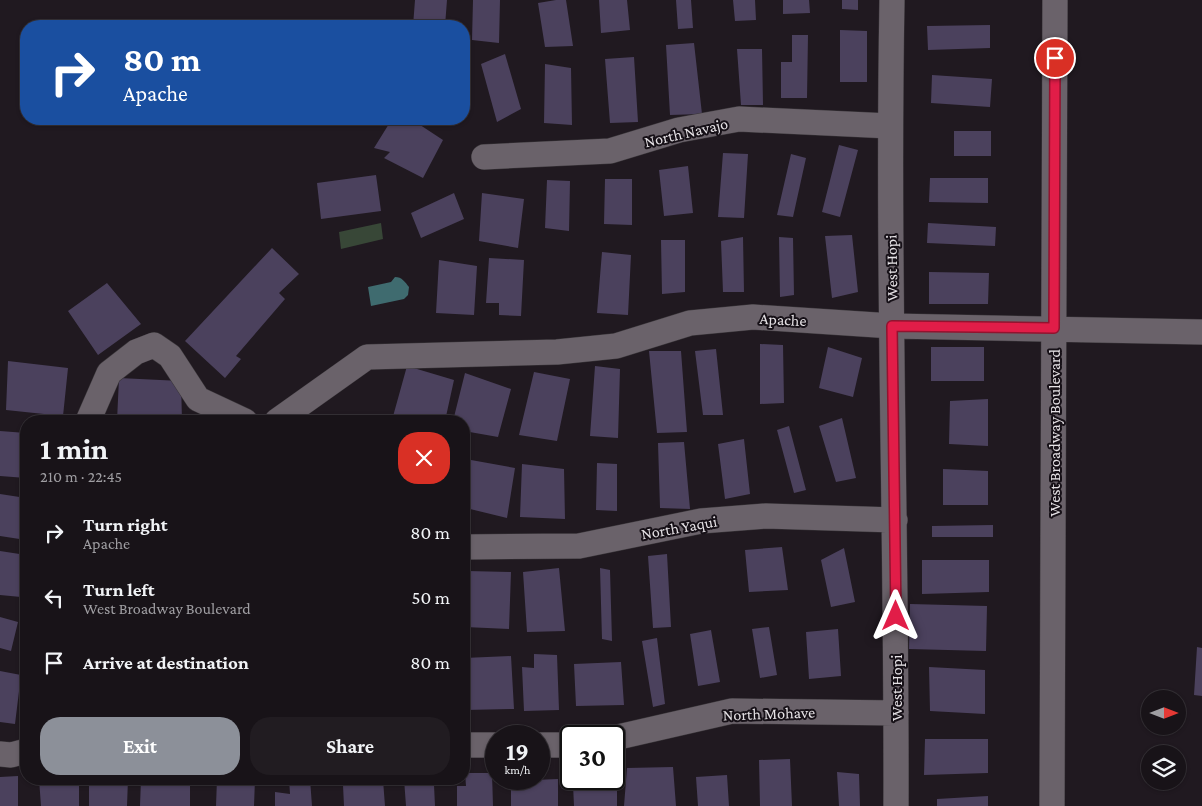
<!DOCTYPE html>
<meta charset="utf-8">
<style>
:root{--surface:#181318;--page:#211c21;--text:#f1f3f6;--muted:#9f9ea2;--line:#363237;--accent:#8c9099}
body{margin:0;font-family:"Crimson Pro",serif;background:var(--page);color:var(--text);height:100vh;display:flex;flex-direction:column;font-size:19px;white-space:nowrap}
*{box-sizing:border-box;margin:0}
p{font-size:16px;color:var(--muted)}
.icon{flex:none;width:28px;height:28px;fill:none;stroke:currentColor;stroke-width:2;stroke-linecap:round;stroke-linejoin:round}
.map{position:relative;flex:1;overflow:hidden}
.details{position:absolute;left:20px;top:415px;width:450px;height:370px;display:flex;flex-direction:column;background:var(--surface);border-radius:20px;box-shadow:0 1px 4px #0004,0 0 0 1px var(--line)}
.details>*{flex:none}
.top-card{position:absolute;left:20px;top:20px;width:450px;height:105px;border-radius:20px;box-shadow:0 1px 4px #0004,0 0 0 1px var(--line);background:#1a4fa0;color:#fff;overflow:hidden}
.needle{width:32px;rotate:90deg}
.tools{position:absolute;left:1141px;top:690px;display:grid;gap:10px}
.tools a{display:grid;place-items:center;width:45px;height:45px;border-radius:50%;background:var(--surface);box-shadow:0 1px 4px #0004,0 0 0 1px var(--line);font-size:25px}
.speed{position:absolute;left:485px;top:725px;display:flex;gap:10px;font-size:25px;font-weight:700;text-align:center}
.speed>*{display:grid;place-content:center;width:65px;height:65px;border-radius:50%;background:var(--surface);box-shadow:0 1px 4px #0004,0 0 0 1px var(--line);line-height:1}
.speed small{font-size:12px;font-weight:400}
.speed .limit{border:2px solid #111;border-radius:8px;background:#fff;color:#111}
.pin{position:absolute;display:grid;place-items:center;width:42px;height:42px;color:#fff;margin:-21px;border:2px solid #fff;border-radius:50%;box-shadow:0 1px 5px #0007}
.me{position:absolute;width:55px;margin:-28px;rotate:0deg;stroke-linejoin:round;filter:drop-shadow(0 0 4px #0008)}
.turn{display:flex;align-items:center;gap:18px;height:105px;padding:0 20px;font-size:22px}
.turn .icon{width:65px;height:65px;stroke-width:2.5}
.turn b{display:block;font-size:35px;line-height:42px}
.round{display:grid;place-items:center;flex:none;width:52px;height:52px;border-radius:20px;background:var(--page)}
.overview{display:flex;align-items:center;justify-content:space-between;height:85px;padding:0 20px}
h1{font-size:30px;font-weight:700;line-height:38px}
.action{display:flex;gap:10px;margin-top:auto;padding:10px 20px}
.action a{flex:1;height:58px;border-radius:20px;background:var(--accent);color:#fff;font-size:20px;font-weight:700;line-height:58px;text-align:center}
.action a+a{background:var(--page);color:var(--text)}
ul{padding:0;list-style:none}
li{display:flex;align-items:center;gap:15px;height:65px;padding:0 20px}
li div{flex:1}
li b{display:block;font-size:19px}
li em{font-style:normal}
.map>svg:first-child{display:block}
.green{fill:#384737}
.water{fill:#3f6b6f}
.building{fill:#4b415d}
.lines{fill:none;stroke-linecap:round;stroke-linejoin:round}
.minor-casing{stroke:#3a363a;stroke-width:26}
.minor{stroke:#6a626a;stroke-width:25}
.route-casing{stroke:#92132f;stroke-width:12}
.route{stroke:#e11d48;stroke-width:9}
.labels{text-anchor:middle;stroke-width:4;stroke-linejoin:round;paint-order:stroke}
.street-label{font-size:16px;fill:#e6e2e6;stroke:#161017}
</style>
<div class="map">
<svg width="1202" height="806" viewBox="0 0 1202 806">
<rect width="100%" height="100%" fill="#201920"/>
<path class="green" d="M381 223 383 239 341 249 339 232Z"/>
<path class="water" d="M395 277C402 277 405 282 409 287L408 295 404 299 371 306 368 287 391 282Z"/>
<path class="building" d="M415 0H447L445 26H413Z
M473 0H500L499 43 472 40Z
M556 0H566L573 46 545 47 538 3Z
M599 0H627L630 30 601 33Z
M676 0H691L693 28 678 29Z
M733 0H755L756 20 735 21Z
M783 0H809L810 13 783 14Z
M842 0H858V10L842 9Z
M990 25V48L928 50 927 26Z
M840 30 867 31V82H840Z
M792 35H808L807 98H781V62H792Z
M694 43 702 114 670 115 666 45Z
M737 49H762L763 105H741Z
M505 54 521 109 497 122 481 64Z
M634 57 638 122 610 123 605 59Z
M545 64 571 68 572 125 544 123Z
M932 75 992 79 990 107 931 103Z
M392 119H411L443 140 423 178 384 158 390 152 374 148Z
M954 131H991V156H954Z
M839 145 858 150 840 217 822 212Z
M723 153 748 154 744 218 718 217Z
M791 154 806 158 793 217 777 215Z
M688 166 693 213 664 216 659 170Z
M376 175 381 211 321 219 317 183Z
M930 178H988V203L929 202Z
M605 179H632V225L604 224Z
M547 180 570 181 569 231 545 228Z
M454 193 464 219 421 238 411 213Z
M482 193 524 199 518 248 479 241Z
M928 223 996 227 995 246 927 243Z
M852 235 858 292 832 298 825 236Z
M743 237 744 292H723L721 241Z
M779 237 793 238 794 295 780 297Z
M661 240H685V292L662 294Z
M272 248 299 274 279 293 285 299 236 356 241 359 225 378 185 341Z
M602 252 631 255 628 315 597 313Z
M489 258 524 260 521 316 499 315V303H486Z
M439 260 477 266 474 315 436 313Z
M929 272 989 273 988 304H929Z
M107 283 141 324 98 355 68 311Z
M760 344 783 345 784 403 760 404Z
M828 347 862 358 853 397 819 388Z
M931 347H984V381H931Z
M716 349 723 415H703L695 351Z
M649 351H681L687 432 657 433Z
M8 361 68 368 63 416 6 410Z
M407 366 454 380 445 421 392 420Z
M595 366 620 369 618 438 590 436Z
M534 372 570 379 557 441 519 435Z
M465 373 511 389 498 437 464 431V421H453Z
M119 378 181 381 182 421H117Z
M988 399V446L949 444 950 401Z
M842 418 856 478 836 482 819 426Z
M789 426 806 490 794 493 777 430Z
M0 431 26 433V478L0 476Z
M744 439 750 494 725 499 718 444Z
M684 442 690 509 660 508 658 443Z
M471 460 515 468 507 518 466 508Z
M597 463 617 464V511L596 510Z
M522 464 564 469 565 519 520 517Z
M943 469 988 471V505H943Z
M0 494 26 498V540L0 536Z
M993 525V537H932V526Z
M782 547 788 590 749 592 745 550Z
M844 548 855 602 831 607 821 560Z
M0 551 26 555V586H23L21 597 0 595Z
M667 554 671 627 653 628 648 556Z
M922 560H989V592L922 594Z
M559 568 565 631 527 632 523 572Z
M600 568 610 570 612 641 602 639Z
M467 571 511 572 509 629 465 627Z
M910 604 987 606 986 651 909 649Z
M0 617 18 622 11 651 0 648Z
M769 627 777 675 760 678 752 629Z
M838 629 841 676 809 679 806 632Z
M711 630 720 682 698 686 690 634Z
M657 638 665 704 653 707 642 641Z
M1197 647 1202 648V696L1194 695Z
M534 654 557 655 559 710 524 711 522 667 534 668Z
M511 656 514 709 465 710 464 658Z
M621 662 624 705 576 706 574 664Z
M929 667 985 670V714L930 711Z
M0 671 21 675 15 724 0 722Z
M925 739H988V773L924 775Z
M790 759 792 806H760L759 760Z
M673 767 676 806H624L627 768Z
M837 772 859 774 860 806H839Z
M465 773H492L493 806H457V786H466Z
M727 775 729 806H698L696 777Z
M18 776V806H0V777Z
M39 779H79V806H41Z
M89 779H128L127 806H89Z
M141 779H190V806H140Z
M217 779H255L254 806H216Z
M289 779H310L312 806H275V792L290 794Z
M404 779H424V786L434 785 435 806H406Z
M558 779V806H511V781Z
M383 780 385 806H344L343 785Z
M617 781V806H574L573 784Z
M988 796V806H937V799Z"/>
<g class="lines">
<g class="minor-casing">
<path id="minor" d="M892 0C887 269 897 537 896 806
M484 157 610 151 679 130 739 119 890 126
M88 421 109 373 136 352 154 345 170 356 198 399 245 421
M277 421 367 357 557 352 616 346 690 323 753 317 892 326 1202 332
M464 547 579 546 701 521 766 516 895 520
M614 738 732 711 896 713
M464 745H496
M539 745H571
M0 754 11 755 26 751
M1052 806 1055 0"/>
</g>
<use href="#minor" class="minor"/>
</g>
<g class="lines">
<g class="route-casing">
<path id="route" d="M896 616 892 326 1054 328 1055 58"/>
</g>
<use href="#route" class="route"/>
</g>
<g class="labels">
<g class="street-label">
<text transform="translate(686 132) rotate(-13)" y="6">North Navajo</text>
<text transform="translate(891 268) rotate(-91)" y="6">West Hopi</text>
<text transform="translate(783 319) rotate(3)" y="6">Apache</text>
<text transform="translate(1054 433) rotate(-90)" y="6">West Broadway Boulevard</text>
<text transform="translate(679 527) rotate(-10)" y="6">North Yaqui</text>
<text transform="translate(896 688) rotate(-90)" y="6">West Hopi</text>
<text transform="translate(769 713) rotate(-2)" y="6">North Mohave</text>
</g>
</g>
</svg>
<div class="tools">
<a><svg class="needle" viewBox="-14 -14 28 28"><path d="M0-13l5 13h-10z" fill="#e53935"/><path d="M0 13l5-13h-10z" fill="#9f9ea2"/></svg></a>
<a><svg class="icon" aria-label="layers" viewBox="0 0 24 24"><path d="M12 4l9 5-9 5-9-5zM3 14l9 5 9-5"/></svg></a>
</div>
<div class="speed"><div>19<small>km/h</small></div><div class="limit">30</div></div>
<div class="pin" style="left:1055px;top:58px;background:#d93025"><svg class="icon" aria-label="arrive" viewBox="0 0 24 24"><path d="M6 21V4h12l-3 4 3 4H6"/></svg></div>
<svg class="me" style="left:896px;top:616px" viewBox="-20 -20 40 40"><path d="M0-17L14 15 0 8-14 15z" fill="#e11d48" stroke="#fff" stroke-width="4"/></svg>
<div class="top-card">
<div class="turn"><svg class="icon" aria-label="right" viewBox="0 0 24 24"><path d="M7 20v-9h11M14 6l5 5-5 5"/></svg><div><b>80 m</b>Apache</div></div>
</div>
<section class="details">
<div class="overview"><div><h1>1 min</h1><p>210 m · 22:45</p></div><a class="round" style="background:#d93025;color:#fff"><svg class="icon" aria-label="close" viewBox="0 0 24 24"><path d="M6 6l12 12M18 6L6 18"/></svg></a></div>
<ul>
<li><svg class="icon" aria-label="right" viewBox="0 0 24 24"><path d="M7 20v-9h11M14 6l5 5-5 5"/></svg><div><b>Turn right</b><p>Apache</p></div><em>80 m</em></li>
<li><svg class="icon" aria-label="left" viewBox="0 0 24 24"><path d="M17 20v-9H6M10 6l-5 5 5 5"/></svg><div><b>Turn left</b><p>West Broadway Boulevard</p></div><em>50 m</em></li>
<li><svg class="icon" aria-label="arrive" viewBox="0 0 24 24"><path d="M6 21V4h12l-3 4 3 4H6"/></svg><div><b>Arrive at destination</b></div><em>80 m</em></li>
</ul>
<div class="action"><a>Exit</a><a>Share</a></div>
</section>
</div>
